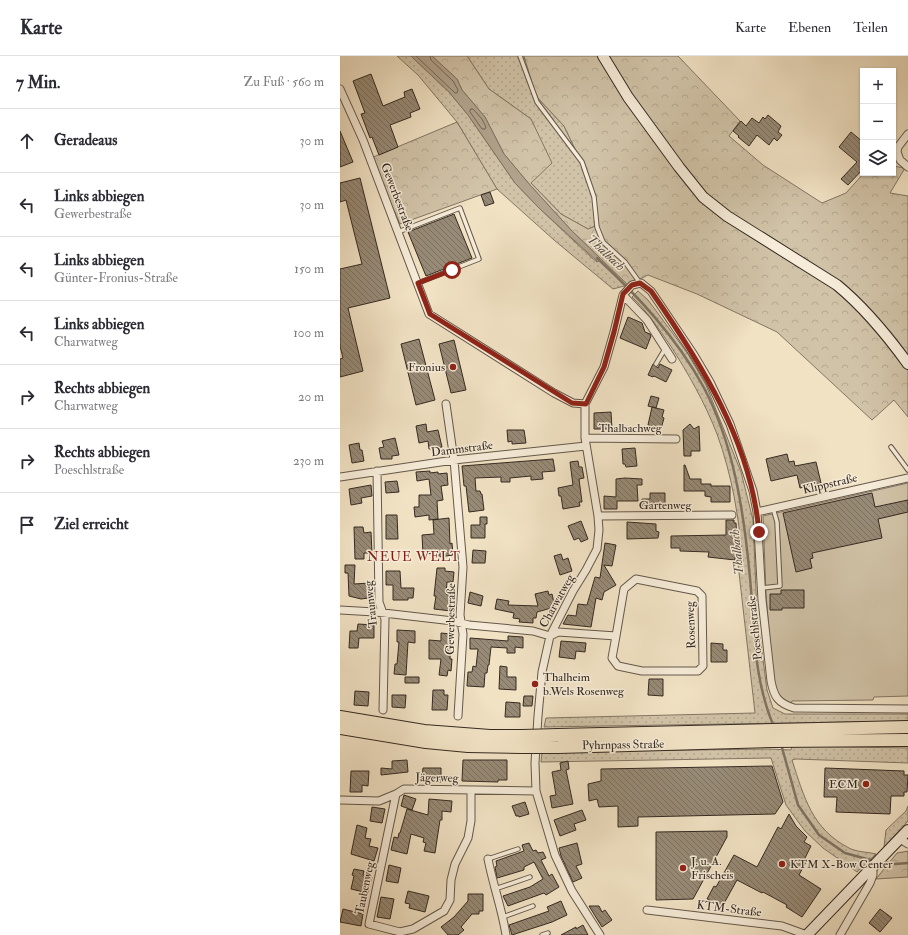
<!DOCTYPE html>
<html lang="de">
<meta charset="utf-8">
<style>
body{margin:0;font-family:"IM FELL Double Pica",serif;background:#f2f2f3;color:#2b2b33}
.controls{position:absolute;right:12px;top:12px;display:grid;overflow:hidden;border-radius:0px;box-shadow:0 1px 3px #0004}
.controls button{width:36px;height:36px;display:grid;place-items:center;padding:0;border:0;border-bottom:1px solid #e1e1e2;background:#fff;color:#2b2b33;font:20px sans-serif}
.stop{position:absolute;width:12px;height:12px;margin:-9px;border:3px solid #8f2418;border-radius:50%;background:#fff}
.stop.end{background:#8f2418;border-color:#fff;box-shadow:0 1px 4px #0008}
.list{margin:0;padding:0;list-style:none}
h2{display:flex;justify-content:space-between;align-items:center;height:52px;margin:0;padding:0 16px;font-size:17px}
h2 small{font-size:13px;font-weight:400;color:#7c7c81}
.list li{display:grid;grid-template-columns:26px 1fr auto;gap:12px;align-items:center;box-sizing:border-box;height:64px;padding:0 16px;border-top:1px solid #e1e1e2}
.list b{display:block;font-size:15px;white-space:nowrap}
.list p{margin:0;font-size:13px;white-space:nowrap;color:#7c7c81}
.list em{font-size:13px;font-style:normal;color:#7c7c81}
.icon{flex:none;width:22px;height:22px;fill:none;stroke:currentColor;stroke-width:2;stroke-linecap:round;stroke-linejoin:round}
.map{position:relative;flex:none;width:568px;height:879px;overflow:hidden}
header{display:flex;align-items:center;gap:24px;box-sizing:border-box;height:56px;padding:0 20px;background:#fff;border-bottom:1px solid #e1e1e2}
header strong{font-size:19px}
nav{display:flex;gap:22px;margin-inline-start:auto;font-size:14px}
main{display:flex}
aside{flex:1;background:#fff}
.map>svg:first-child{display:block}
</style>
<header>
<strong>Karte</strong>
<nav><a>Karte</a><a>Ebenen</a><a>Teilen</a></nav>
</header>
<main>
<aside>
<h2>7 Min.<small>Zu Fuß · 560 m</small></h2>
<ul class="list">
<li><svg class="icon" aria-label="ahead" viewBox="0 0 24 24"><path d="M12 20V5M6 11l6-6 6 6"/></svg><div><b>Geradeaus</b></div><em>30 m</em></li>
<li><svg class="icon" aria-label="left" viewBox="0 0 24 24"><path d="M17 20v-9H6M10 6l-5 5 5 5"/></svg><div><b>Links abbiegen</b><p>Gewerbestraße</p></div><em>30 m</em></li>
<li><svg class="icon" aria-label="left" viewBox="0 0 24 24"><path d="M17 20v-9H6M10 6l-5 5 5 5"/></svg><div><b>Links abbiegen</b><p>Günter-Fronius-Straße</p></div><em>150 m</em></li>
<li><svg class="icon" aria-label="left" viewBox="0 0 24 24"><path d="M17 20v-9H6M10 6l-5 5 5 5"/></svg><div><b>Links abbiegen</b><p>Charwatweg</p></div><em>100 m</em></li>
<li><svg class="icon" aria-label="right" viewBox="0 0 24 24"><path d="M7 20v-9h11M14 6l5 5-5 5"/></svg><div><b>Rechts abbiegen</b><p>Charwatweg</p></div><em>20 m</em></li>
<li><svg class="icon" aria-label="right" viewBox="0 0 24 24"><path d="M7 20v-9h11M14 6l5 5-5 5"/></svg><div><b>Rechts abbiegen</b><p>Poeschlstraße</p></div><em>230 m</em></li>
<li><svg class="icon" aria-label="arrive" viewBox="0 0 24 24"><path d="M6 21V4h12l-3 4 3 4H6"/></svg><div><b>Ziel erreicht</b></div></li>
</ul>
</aside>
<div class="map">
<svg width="568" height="879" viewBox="0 0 568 879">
<defs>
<pattern id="grass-dots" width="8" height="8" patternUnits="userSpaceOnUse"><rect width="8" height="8" fill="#d1c3a8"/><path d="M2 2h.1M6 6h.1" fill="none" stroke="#b4a890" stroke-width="1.8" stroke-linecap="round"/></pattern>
<pattern id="forest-crowns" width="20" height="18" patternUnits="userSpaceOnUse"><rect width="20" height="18" fill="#d1c3a8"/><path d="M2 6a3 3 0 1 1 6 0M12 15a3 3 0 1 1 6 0" fill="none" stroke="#b4a890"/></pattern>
<pattern id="building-back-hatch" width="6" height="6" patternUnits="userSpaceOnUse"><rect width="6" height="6" fill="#978a76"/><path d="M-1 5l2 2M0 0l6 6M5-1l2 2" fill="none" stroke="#7c7160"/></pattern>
</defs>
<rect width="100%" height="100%" fill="#f1e2c4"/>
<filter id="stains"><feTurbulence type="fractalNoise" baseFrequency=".005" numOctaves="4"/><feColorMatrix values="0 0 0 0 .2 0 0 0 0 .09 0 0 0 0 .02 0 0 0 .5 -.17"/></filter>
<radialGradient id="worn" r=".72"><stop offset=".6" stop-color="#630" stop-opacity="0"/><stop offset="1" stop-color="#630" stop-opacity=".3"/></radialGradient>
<path fill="url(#grass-dots)" stroke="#837664" d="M57 0H71L109 36 128 59 175 127 199 152 252 202 257 206 260 202 288 229 273 233 214 184 157 133 117 66 78 19Z
M127 0H184L196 40 224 70 250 124 258 169 248 173 221 158 191 127V63L149 33Z
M298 235 308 244 348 298 366 329 401 416 413 464 417 558 427 634 433 652 445 658H568V665L204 671 206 662 415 657 398 508 403 506C399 462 392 419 377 378 365 347 348 317 330 289 318 272 307 255 292 241Z
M452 690 568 692V707L456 703 452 704C464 741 472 773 509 792 516 796 528 796 536 798L517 816 483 792 465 775 446 749 431 702 201 706 202 696 428 693 451 694Z
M568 750V765L544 791 546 774 566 755Z"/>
<path fill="url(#forest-crowns)" stroke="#837664" d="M92 0H127L149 33 191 63 212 107 191 127 221 158 248 173 258 169 250 124 224 70 196 40 184 0H338L400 65 389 80 423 109 482 147 506 137 524 117H553V110L565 112 550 137 568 140V361L554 344 532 364 437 276 357 238 308 219 288 229 232 175 190 129 164 98 145 61 122 34 117 23Z
M117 66 157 133 60 168 31 102Z
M568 795V821L536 823 557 797Z"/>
<path fill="#d1c3a8" stroke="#837664" d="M568 427V640L534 641 533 644 452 645 451 647C439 642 436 638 433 625L426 537 423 460Z"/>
<path fill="#b1a38d" stroke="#7f7362" d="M71 0H92L117 23 122 34 145 61 164 98 190 129 232 175 260 202 258 206 199 152 175 127 128 59 109 36Z"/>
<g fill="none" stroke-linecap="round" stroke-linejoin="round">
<path stroke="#736657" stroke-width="1" d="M76 0 115 37H117L118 34 113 25 91 4 90 0
M131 53H133L142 63 146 71 145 73H142L130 56Z"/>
<path stroke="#7f7362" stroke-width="2.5" d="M257 202C298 240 336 281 363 330 394 388 404 457 410 522 415 574 413 622 434 671
M441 688 458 749 479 779 505 797 534 805
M541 806 555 808 568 807"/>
</g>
<path fill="url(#building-back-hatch)" stroke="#352a21" d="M31 18 43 50 65 41 64 36 72 33 80 53 70 57 71 61 50 69 58 91 39 99 32 81 30 82 21 58 25 57 13 25Z
M428 59 441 70 438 76 442 79 437 85 434 82 429 89 417 79 409 90 398 81 399 80 393 75 401 65 406 70 412 62 419 67 423 61 425 63Z
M0 75 13 106 0 111Z
M511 76 523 86V113L508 129 501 123 517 106 499 91Z
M20 122 50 242 8 252 23 315 0 321V303L3 302 0 290V213L22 208 6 144 0 146V127Z
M150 136 154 147 145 150 141 139Z
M114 158 132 202 86 220 68 176Z
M288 261 302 267 305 276 310 278 311 280 306 293 280 282Z
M79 283 95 344 76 349 61 288Z
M114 284 126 334 111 337 99 288Z
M313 308 318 312 320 308 332 314 326 326 314 320 313 321 308 319Z
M311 340 319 342 316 352 308 350Z
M312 351 324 354 322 361 324 362 321 373 308 369Z
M271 356 272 373H254V357Z
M86 368 87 376 98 374 102 391 89 393 88 385 79 387 76 370Z
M350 368 354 373 359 370 360 395H351V400H344L343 374Z
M167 374H184L186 387 172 388V385L168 386Z
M55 382 59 399 52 400V403H41L39 392 44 391 42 385Z
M19 387 20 394H22L24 405 12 407 9 389Z
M295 392 297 410 286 411 285 408H283L282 393Z
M447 398 449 406 454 405 455 410 476 406 481 427 460 432 457 419 431 425 426 403Z
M213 403 215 415 202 416 203 423 191 424V420L170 422V426H161V421L135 422 136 435H140L141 438H142L144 454 129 456 126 430H124L122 410Z
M238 405 239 411H242L244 422 239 423 242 446H239L240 450 223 453 221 440H219L218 432 233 429 230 406Z
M344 409H345L350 423H361V428H371V430H390V446H371V441L365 440V435H344Z
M90 415V417L98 416V418L107 417 108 429 101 430 103 444 97 445 98 463 89 464V459L75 461 74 451H79V439H91L89 423 77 425 76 416Z
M285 422 302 423V429H297L298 445H277V453H264V440L276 441V423Z
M57 425 59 436 46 437 45 426Z
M31 429 32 440 21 442 22 447 11 449 9 433Z
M310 437H325V450H310V452H302V443H310Z
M532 437 535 451 568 444V456L538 463 542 482 472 497 473 502 470 503 472 512 456 516 443 457Z
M46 459H57L58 483H46Z
M140 461H147V468H145V482H131V469H140Z
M109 462 110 488 112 487 113 499 99 501V497L83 498 82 479 94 478 93 464Z
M386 464H394V467H396L397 484 395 504 368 501 369 496 340 495V492H331V480L386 479Z
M241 465 248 483 241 486 239 482 234 484 228 470Z
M287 466 316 468V475L319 476 318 482 287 483Z
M14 471H23L24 477 31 476 32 497H24V503H15Z
M265 487 276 489 272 510 264 509 276 529 264 536 262 544 256 542 251 571 223 568 228 559 236 560 238 548 247 549 255 521 260 522Z
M133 494 146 495 145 507H132Z
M221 498 223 504 228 502 232 515 220 519 214 500Z
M5 509H15L14 528 30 527V539H28V542L21 543 9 540 8 517H5Z
M97 512H105V515L114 516 113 526H107L106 538 112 539 111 555 94 553 96 540H94Z
M46 515H60L61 532H74L73 542H68V544H53V529H46Z
M441 534H464V552H442V554H430V538H441Z
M208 535 209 539 212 538 215 551 197 556 196 562H193V567L179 566 180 563 173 562 174 557 155 553 157 543 169 545 168 549 198 550 195 538Z
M130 536 143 540 141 550 128 547Z
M18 568 34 569V582H19L18 592H9L10 575H17Z
M57 574 75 575V587L68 586 66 619 54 618 55 608H57L59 586H57Z
M101 577 111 578 110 603H112L111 615 108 614 107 620 99 619 101 603H89V584L101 585Z
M168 580 183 581V592L175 591V597H167V592L151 591 149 609H148L147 617H145L144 631 127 630 128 616H132L133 610 136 611 138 593H130V582L168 585Z
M221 585 246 587 245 596 236 595 235 603 219 601Z
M371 587 383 588V594H387V606H371Z
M160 610 167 611V621H176V634L159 633Z
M65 621H79V627H65Z
M309 623H323V640L308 639Z
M93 634H104V639H108L107 654H92Z
M15 635 29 636 28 650 14 649Z
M52 639H66L65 652 52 651Z
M184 640H193L192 650H183Z
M166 646 180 647V661H165Z
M67 704 68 716 41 719V712L52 713V705Z
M123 704H167V724H158V726L122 725Z
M228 705 229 713 226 714 233 748 212 752 210 740 216 739 212 716 221 714 220 707Z
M432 710 443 746 435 758 298 761V770L278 771V750L259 751 257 743 249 745 248 728 261 725V713Z
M83 712H101V726H86V721H82Z
M485 712 564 715V719H568L567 736H564V740H551L550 758 496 756 497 741H484Z
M11 715H29L28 730 22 729V736H10Z
M64 739 76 743 72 754 61 750Z
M89 743 112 745 111 756 102 755V764H100L95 797 84 795 86 787 83 786 84 782 71 778 67 798 51 794 54 781 58 782 59 777H60L67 753 88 759Z
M185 746 189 758 179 761V760H176L172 750Z
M32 751 45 753 42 767 30 765Z
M242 754 246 764 234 768 236 774 220 780 214 764Z
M449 758 456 770 467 781 464 786 471 790 465 802 467 804 459 819 481 833 462 861 446 851 447 849 423 836 422 837 397 824 382 851 367 843 374 830 376 831 394 799 417 811 438 771 441 773Z
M17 769 27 772 25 782 31 783 29 790 38 792 34 805 11 798Z
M387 775V781L353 843 316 844V776Z
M189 787 193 795 196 794 198 797 203 796 206 802 201 804 209 820 212 818 219 831 206 839 204 837 168 850 163 840 190 831 203 823 194 806 184 811V814L157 822 155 811 157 810 156 805 184 795 182 789Z
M237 787 242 808 236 810 242 822 233 826 221 800 219 792Z
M49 809 61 812 58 827 46 825Z
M14 813 24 815 23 819 32 821 28 837 11 833 14 820 12 819Z
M68 835 89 840 85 856 69 852 70 848 65 847Z
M128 838H143V855H139V858H132L121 871 124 874 118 879H108L101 871 114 861 128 845Z
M41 841 54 843 50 863 37 861Z
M221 845 227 859 212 866 172 879 169 869 209 855 207 851Z
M249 850H259L262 856 265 854 272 864 262 871Z
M3 853 23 858 21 870 0 866Z
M540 853 552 862 540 876 529 867Z
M243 869 248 879H221L236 871V873Z"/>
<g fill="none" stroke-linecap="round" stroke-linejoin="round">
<defs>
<path id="lane" d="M180 0 197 46 242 106 254 141 257 171 263 186 285 206 300 227
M58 176 120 152 139 203 78 227
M316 308 325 293
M551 391 568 414
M422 532 440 530 437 466 433 452
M148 803 178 793
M155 833 190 821
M163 861 193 850
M202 879 208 877"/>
<path id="street" d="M0 33 23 84 89 258 214 337 233 347 245 348
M568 78 558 91 557 96 560 104 568 111
M283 239 307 264 332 303
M106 348 114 404 123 511 120 559 123 578 118 660
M245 382 336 383
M37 415 39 546 45 563 43 654
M0 421 114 404 246 390
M417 456 568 422
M258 460 392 459
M0 554 35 556 113 565 129 569 193 575 210 580 218 576 276 580 272 602 278 610 302 615H358L363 610 362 540 357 535 296 523 284 533 276 580
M56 738 29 868 60 876 73 873 104 855 110 844 111 824 115 808 128 782 131 765V734
M0 744 39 745 56 738 64 733 196 735
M560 783 568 788
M148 803C153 829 162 853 166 879
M307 854 442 870 467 879
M260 879 232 835 215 799 196 735 195 707 198 660 202 616 210 580 233 535 246 514 257 493 259 474 258 460 245 382V348L264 311 274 276 283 239 292 229 301 227 311 235 354 299 370 326 390 368 413 435 417 456 422 544 431 625C434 641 438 647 454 652L568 653
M500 879 530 827 533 819V811"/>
<path id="secondary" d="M263 0 288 41 339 111 363 141 387 160 497 229C525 252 547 279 568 308
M467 879 568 774"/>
<path id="primary" d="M0 661 84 675 150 680H182
M0 672 86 686 128 690 181 691
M218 679 568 671
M218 691 433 685 568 684"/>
</defs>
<use href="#lane" stroke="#64584a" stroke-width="5.5"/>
<use href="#street" stroke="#64584a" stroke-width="9"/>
<use href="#secondary" stroke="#352a21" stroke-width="12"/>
<use href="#primary" stroke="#352a21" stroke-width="14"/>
<use href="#lane" stroke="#f6ecd9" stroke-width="3.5"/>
<use href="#street" stroke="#f6ecd9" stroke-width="7"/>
<use href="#secondary" stroke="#f6ecd9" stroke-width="10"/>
<use href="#primary" stroke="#f1e2c4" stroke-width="12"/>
<defs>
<path id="primary-bridge" d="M182 680 218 679
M181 691H218"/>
</defs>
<use href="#primary-bridge" stroke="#352a21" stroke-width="14" stroke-linecap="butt"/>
<use href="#primary-bridge" stroke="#f1e2c4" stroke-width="12"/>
</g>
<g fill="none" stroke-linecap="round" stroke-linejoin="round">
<path stroke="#8f2418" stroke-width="5" d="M112 214 78 227 90 258 232 347 246 348 264 311 274 276 283 238 292 229 300 227 311 235C361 307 411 386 419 476"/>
</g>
<g fill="#8f2418" stroke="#f6ecd9" stroke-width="1.5">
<circle cx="113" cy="311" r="4"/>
<circle cx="195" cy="628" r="4"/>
<circle cx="526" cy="728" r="4"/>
<circle cx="442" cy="808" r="4"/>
<circle cx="343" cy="812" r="4"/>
</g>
<g text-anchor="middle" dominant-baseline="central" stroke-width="3" stroke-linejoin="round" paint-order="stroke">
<g font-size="12" fill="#352a21" stroke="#f6ecd9">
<text transform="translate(57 141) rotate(69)">Gewerbestraße</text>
<text x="290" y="372">Thalbachweg</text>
<text transform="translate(122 393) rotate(-7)">Dammstraße</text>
<text transform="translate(490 428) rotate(-13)">Klippstraße</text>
<text x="325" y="449">Gartenweg</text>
<text transform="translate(217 545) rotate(-61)">Charwatweg</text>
<text transform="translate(31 548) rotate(-96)">Traunweg</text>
<text transform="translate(111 563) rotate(-89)">Gewerbestraße</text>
<text transform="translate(351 569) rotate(-92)">Rosenweg</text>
<text transform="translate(415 572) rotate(-96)">Poeschlstraße</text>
<text transform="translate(283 689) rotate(-1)">Pyhrnpass Straße</text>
<text transform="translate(97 722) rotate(1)">Jägerweg</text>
<text transform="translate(25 832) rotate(-78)">Taubenweg</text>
<text transform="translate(389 853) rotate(7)">KTM-Straße</text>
</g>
<g font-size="12" fill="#352a21" stroke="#f6ecd9" text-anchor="start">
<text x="105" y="311" text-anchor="end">Fronius</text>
<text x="203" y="621">Thalheim<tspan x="203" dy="14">b.Wels Rosenweg</tspan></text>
<text x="518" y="728" text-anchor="end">ECM</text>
<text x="351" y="805">J. u. A.<tspan x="351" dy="14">Frischeis</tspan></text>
<text x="450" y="808">KTM X-Bow Center</text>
</g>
<g font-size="13" font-style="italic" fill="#5a4e41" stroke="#f6ecd9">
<text transform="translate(266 197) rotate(43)">Thalbach</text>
<text transform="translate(397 496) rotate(-96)">Thalbach</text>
</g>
<g font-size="13" letter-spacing="1" fill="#7a1f14" stroke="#f6ecd9">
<text x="74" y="501">NEUE WELT</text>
</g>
</g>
<rect width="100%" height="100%" filter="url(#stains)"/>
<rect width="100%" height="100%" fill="url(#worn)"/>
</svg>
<div class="controls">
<button>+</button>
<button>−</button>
<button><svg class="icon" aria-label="layers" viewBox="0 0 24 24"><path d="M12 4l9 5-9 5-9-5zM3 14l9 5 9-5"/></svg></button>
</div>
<div class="stop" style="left:112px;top:214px"></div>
<div class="stop end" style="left:419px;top:476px"></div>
</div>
</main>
